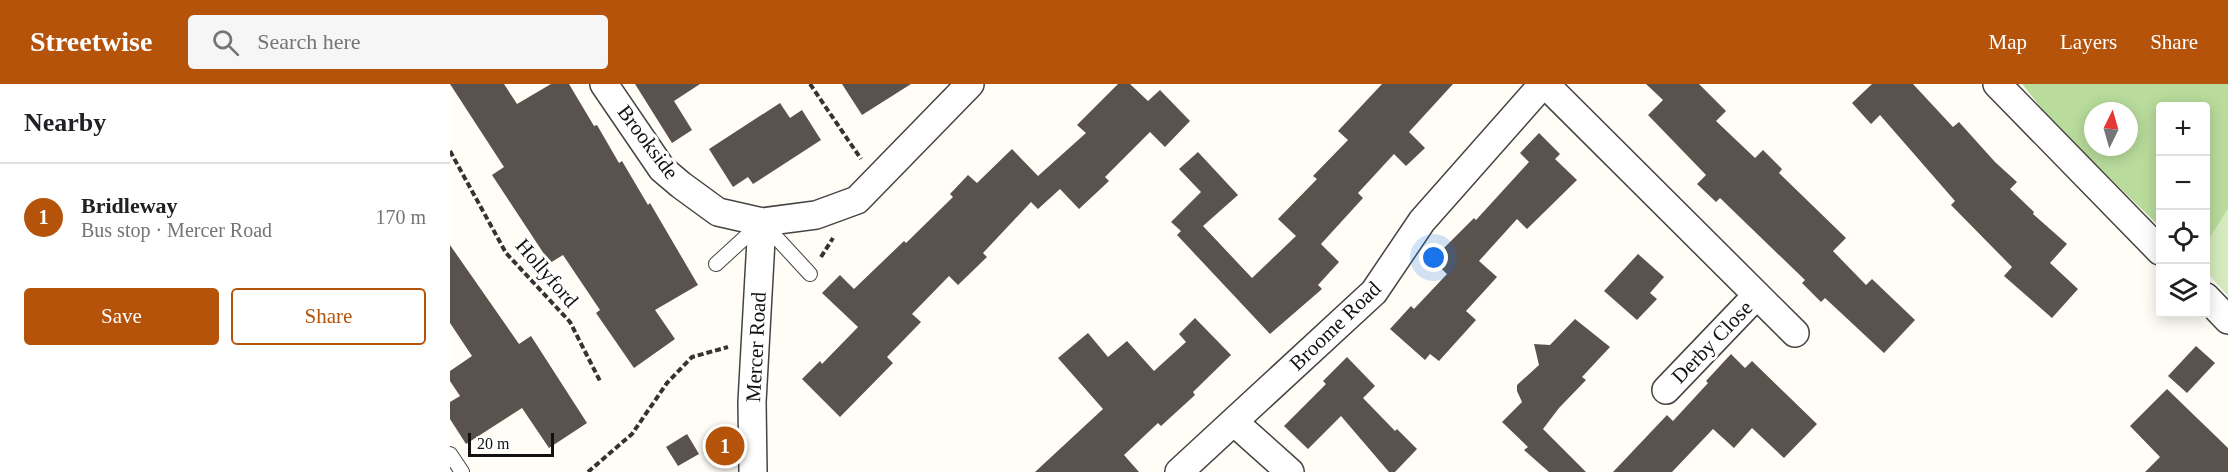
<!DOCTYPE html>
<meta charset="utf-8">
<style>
body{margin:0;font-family:"Times New Roman",serif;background:#f6f6f6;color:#202124}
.controls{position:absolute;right:18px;top:18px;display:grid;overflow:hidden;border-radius:6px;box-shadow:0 3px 15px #0003}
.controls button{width:54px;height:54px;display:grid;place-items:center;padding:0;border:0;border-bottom:2px solid #e0e0e0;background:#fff;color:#202124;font:30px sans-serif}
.compass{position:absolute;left:1634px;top:18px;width:54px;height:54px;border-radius:50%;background:#fff;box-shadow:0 3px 15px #0003;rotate:5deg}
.scale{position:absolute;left:18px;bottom:15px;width:86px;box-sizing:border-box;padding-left:6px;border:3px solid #111;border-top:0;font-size:16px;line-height:21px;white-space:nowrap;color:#111;-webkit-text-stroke:4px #fff;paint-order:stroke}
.you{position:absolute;left:984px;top:174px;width:21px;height:21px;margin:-15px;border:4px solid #fff;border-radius:50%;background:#1a73e8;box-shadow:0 0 0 9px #1a73e833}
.badge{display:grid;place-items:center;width:39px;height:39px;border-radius:50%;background:#b45309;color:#fff;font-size:20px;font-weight:700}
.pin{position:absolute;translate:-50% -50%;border:3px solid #fff;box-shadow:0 2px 6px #0006}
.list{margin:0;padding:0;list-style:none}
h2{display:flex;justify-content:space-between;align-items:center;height:78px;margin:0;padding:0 24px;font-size:26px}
h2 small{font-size:20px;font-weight:400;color:#757577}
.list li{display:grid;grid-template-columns:39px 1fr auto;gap:18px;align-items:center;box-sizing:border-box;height:108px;padding:0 24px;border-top:2px solid #e0e0e0}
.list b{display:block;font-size:22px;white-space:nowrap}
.list p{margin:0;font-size:20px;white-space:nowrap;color:#757577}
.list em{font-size:20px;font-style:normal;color:#757577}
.actions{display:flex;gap:12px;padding:18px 24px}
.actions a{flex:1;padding:14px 0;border:2px solid #b45309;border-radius:6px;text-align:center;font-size:21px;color:#b45309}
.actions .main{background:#b45309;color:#fff}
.icon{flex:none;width:33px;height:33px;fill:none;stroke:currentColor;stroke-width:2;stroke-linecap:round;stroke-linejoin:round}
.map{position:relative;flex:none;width:1778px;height:388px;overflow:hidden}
header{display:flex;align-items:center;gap:36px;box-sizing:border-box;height:84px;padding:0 30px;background:#b45309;color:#fff}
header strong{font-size:28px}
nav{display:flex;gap:33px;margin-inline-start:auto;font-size:21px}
.search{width:420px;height:54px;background:#f6f6f6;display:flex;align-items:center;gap:15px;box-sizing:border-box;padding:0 21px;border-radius:6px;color:#757577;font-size:22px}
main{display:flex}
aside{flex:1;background:#fff}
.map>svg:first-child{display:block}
</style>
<header>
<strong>Streetwise</strong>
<div class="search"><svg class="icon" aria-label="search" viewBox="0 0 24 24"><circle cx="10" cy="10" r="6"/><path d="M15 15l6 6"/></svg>Search here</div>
<nav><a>Map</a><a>Layers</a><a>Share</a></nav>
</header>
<main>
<aside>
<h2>Nearby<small></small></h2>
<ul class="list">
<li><span class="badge">1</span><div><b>Bridleway</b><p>Bus stop · Mercer Road</p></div><em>170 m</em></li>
</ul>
<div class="actions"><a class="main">Save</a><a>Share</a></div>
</aside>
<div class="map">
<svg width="1778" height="388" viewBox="0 0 1778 388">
<rect width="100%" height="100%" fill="#fffdf5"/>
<path fill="#d5ebbd" d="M1778 125V212L1756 188V160Z"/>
<path fill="#b9dc9c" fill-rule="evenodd" d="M1572 0H1778V125L1756 160V22H1710V143L1603 39ZM1643 27H1679V63H1643Z"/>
<path fill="#5a524d" d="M0 0H54L67 20 101 0H119L144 42 147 41 169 79 172 77 198 121 200 119 248 201 205 226 225 255 184 284 146 229 150 226 113 171 100 179 42 91 54 83Z
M185 0H250L224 17 242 46 222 59Z
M392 0H461L412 31Z
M668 0H680L698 17 710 6 740 37 715 63 700 48 655 93 659 97 629 125 610 105 588 125 581 118 533 169 537 173 508 201 499 192 462 230 471 238 437 273 443 279 390 333 352 295 370 277 372 280 408 243 372 209 390 191 404 205 454 157 456 159 503 113 500 110 518 91 527 99 562 65 588 92 636 49 627 41Z
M932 0H1003L959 48 975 64 956 82 944 70 908 109 913 114 871 160 889 178 868 201 872 205 820 250 727 151 731 147 721 138 751 108 729 85 748 68 788 111 753 142 802 194 846 152 828 135 867 95 863 92 898 56 888 47Z
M1196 0H1249L1276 27 1266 37 1305 74 1313 66 1332 85 1329 89 1396 154 1383 167 1416 201 1422 195 1465 236 1434 269 1375 214 1371 218 1352 199 1355 196 1270 114 1266 118 1247 100 1256 91 1198 31 1213 16Z
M1422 0H1463L1503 43 1509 38 1545 78 1567 98 1560 105 1584 128 1583 130 1617 160 1600 179 1628 205 1602 234 1554 192 1562 183 1501 121 1505 117 1430 31 1421 40 1402 19Z
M330 19 340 34 352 26 371 56 303 100 298 93 283 103 259 65Z
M1089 49 1110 70 1105 75 1127 96 1077 145 1067 135 1029 177 1047 193 1016 227 1026 236 989 277 980 270 975 276 940 245 961 222 964 225 997 190 982 176 1024 134 1026 136 1079 78 1070 69Z
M0 161 69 260 81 252 137 339 99 364 72 324 16 360 0 335V318L10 312 0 297V287L22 272 0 239Z
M1188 170 1214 193 1200 209 1207 215 1187 236 1154 207Z
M745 234 781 271 743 308 745 311 711 342 708 339 674 371 689 388H585L653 325 608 274 638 249 658 273 677 257 704 287 736 258 729 250Z
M1125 235 1160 263 1132 293 1136 296 1109 324 1093 345 1136 388H1099L1074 366 1078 363 1052 338 1072 318 1067 307V301L1089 281 1084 260 1100 261Z
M1746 262 1765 279 1737 309 1718 292Z
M1281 270 1295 284 1302 277 1367 340 1334 374 1302 344 1284 364 1263 345 1222 388H1163L1217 331 1223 337 1258 299 1256 297Z
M897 273 925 302 913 314 945 347 947 345 967 365 945 388H939L891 332 858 365 834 342 876 300 873 297Z
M1717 305 1778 364V388H1695L1710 373 1680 342Z
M237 350 249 370 228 382 216 363Z"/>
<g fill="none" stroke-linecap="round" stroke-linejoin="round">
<defs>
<path id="lane" d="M266 180 312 138 360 190
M0 370 12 388"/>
<path id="street" d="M154 0 212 85 231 101 268 128 312 138 366 131 407 116 520 0
M1095 0 1345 249
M1547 0 1710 167
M1756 213 1778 236
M1216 306 1307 211
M784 338 840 388
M303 388 302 318 312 138
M729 388 924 208 972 137 1093 0"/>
</defs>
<use href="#lane" stroke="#444" stroke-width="16"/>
<use href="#street" stroke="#444" stroke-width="30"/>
<path stroke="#333" stroke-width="4" stroke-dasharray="6 3" stroke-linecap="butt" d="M360 0 411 75
M0 67 56 169 120 238 151 299
M371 173 383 154
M138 388 182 350 217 299 242 273 278 263"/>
<use href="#lane" stroke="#fff" stroke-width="14"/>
<use href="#street" stroke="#fff" stroke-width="27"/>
</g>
<g text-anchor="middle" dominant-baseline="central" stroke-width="6" stroke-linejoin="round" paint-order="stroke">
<g font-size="21" fill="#111" stroke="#fff">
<text transform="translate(198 58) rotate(53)">Brookside</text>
<text transform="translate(97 189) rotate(49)">Hollyford</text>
<text transform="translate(885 242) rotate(-44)">Broome Road</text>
<text transform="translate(1262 258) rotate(-46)">Derby Close</text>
<text transform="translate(306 263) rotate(-87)">Mercer Road</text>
</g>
</g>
</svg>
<div class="controls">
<button>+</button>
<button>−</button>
<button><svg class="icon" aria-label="locate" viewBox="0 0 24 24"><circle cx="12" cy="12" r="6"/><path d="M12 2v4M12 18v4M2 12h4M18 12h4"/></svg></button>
<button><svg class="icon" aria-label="layers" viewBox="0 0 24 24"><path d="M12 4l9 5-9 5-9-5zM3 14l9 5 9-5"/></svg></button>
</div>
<svg class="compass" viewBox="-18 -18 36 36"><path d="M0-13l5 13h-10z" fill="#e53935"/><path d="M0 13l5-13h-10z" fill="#757577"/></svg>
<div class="scale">20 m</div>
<div class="you"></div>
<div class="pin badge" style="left:275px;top:362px">1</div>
</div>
</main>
